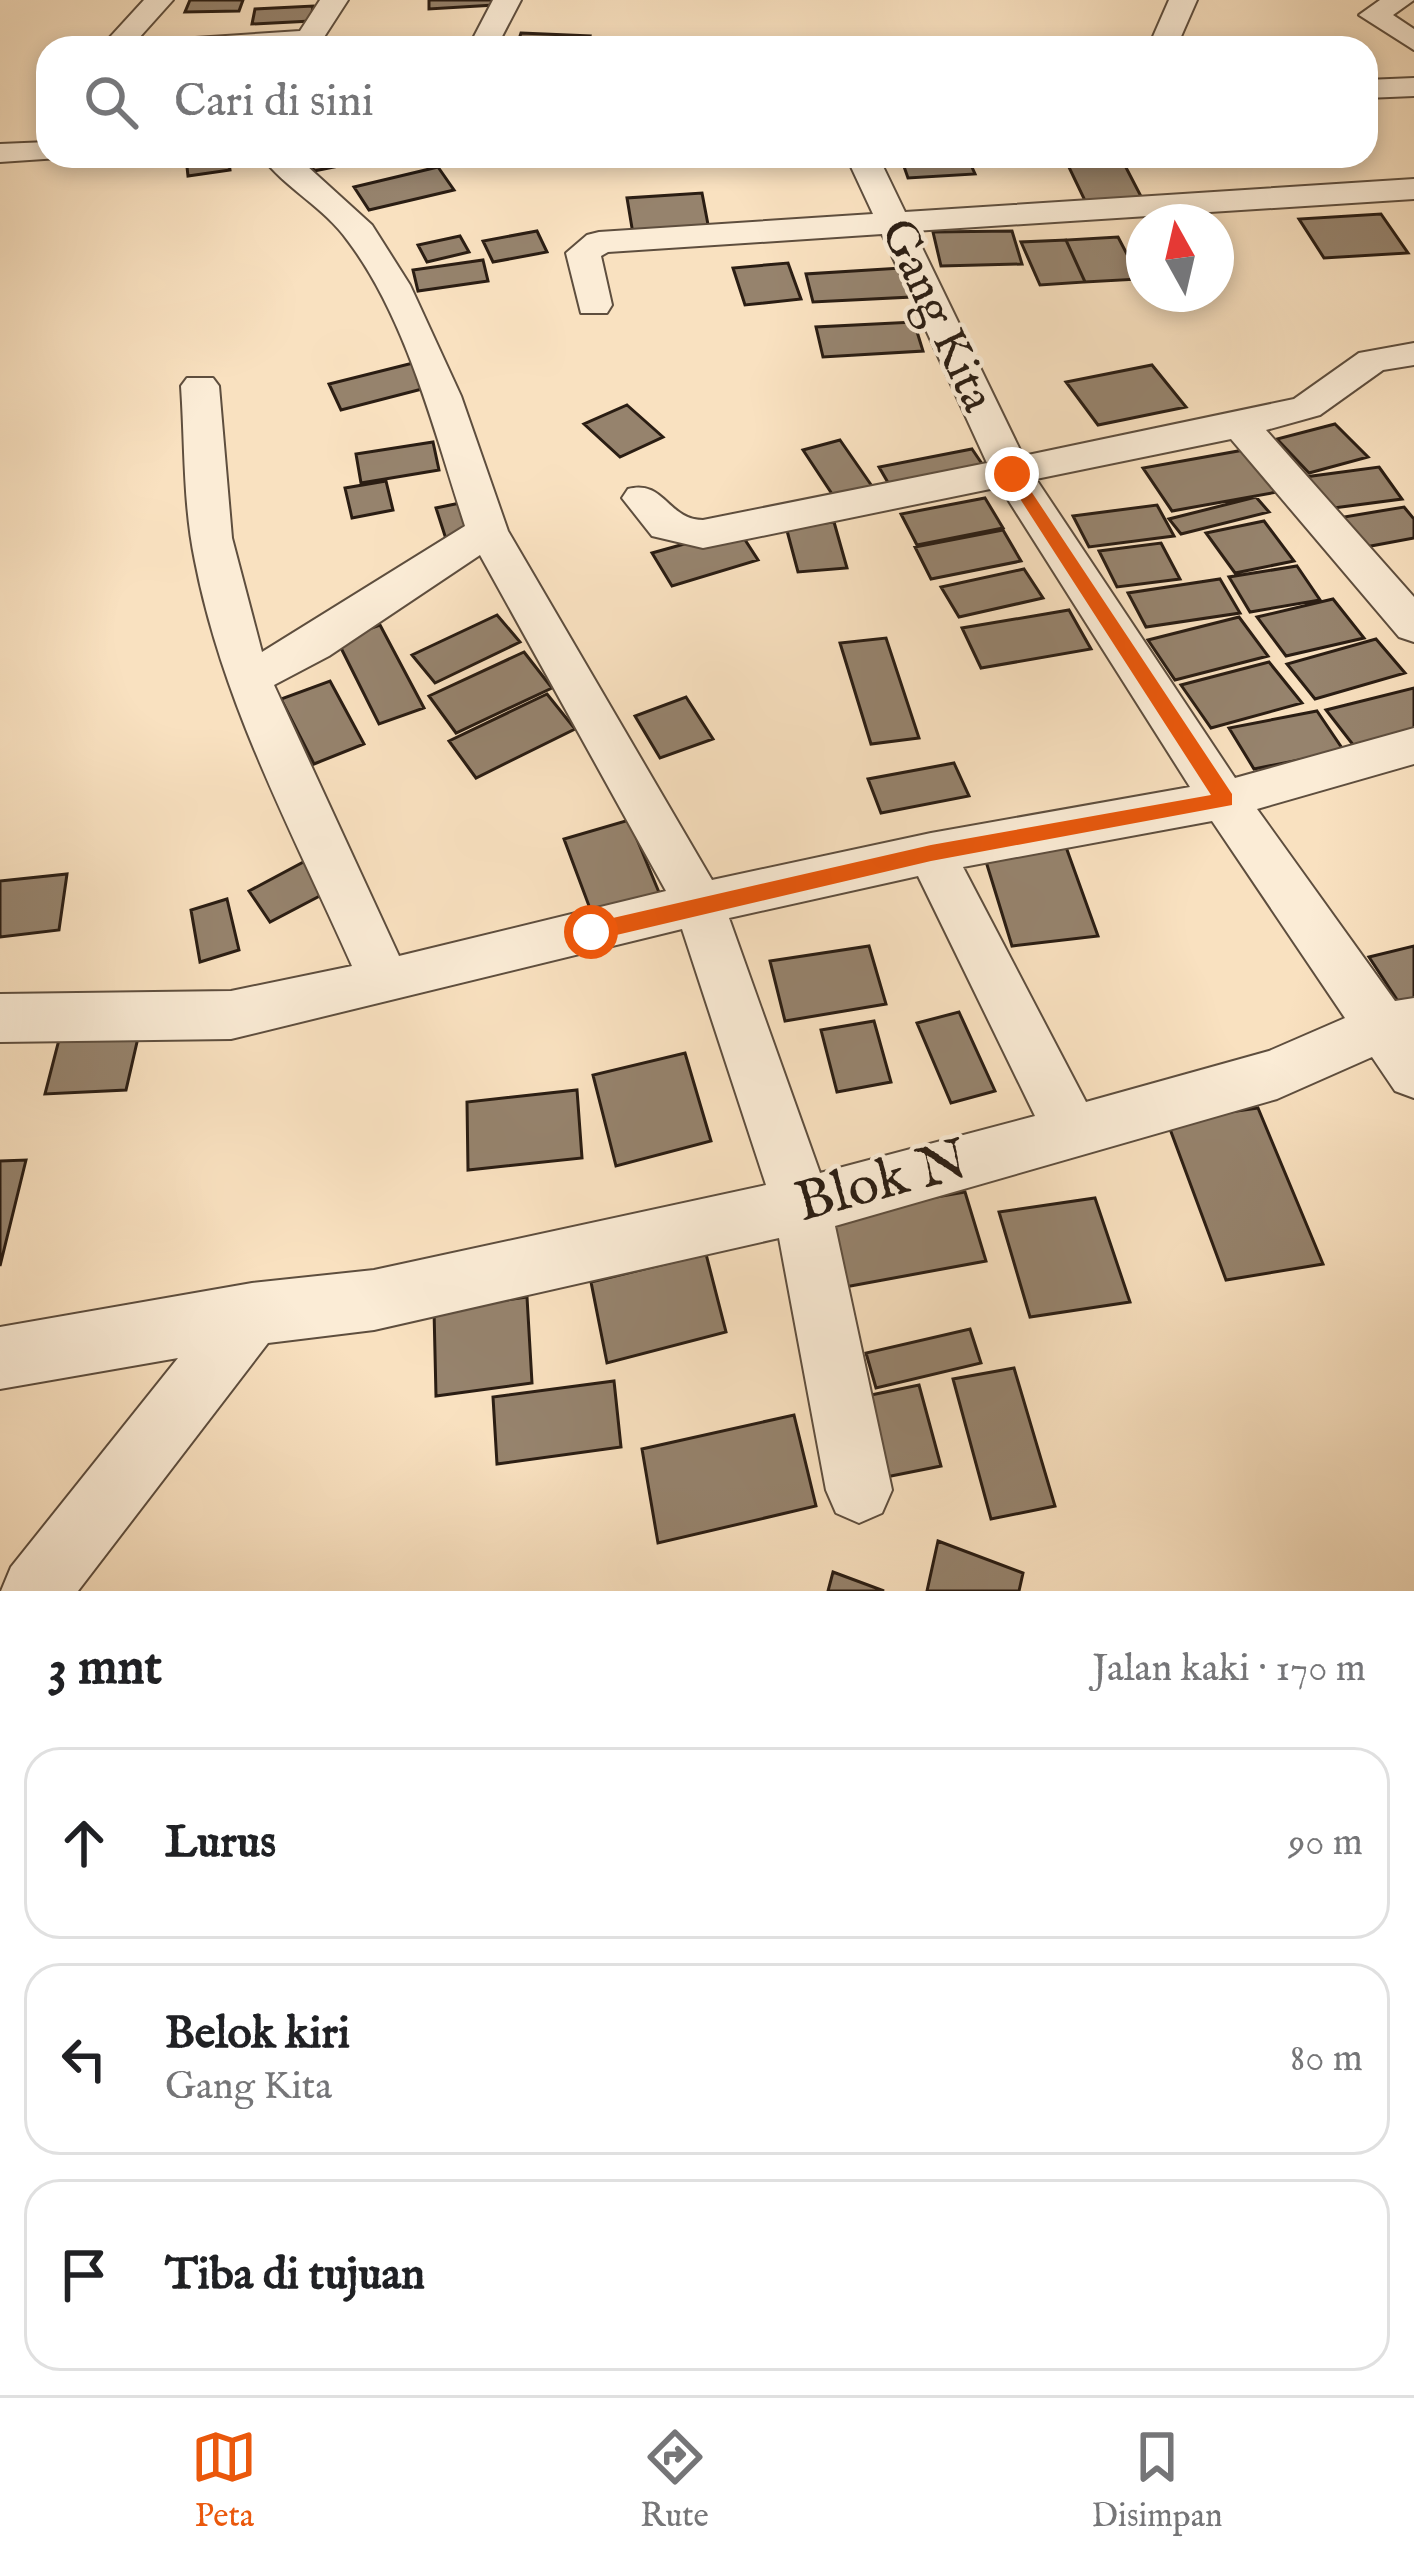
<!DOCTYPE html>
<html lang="id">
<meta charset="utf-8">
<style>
body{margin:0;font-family:"IM FELL English",serif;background:#f6f6f6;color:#202124}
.compass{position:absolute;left:1126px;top:204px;width:108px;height:108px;border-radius:50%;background:#fff;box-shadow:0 6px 18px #0003;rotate:352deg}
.stop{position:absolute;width:36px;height:36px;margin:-27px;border:9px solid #ea580c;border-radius:50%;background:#fff}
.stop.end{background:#ea580c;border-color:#fff;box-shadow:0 3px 12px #0008}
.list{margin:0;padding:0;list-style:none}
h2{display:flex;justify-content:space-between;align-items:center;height:156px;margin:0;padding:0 48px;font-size:51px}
h2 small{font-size:39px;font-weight:400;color:#757577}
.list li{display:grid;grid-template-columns:78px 1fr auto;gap:36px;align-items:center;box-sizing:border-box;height:192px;margin:0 24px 24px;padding:0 24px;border:3px solid #e0e0e0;border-radius:36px}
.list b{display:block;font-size:45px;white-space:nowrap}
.list p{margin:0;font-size:39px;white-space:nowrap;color:#757577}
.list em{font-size:39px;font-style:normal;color:#757577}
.icon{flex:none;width:66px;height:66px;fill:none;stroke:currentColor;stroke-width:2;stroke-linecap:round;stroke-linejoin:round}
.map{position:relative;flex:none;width:1414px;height:1591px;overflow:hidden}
.search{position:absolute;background:#fff;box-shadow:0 6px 18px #0003;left:36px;right:36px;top:36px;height:132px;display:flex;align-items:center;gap:30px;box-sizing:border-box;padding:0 42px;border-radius:36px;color:#757577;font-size:45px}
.sheet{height:804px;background:#fff}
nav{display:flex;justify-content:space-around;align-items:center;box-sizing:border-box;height:168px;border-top:3px solid #e0e0e0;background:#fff;font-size:33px;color:#757577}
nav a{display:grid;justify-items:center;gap:6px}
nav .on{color:#ea580c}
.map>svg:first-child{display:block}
</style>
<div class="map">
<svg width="1414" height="1591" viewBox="0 0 1414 1591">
<rect width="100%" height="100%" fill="#f9e1c0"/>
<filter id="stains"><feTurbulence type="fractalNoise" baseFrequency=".00167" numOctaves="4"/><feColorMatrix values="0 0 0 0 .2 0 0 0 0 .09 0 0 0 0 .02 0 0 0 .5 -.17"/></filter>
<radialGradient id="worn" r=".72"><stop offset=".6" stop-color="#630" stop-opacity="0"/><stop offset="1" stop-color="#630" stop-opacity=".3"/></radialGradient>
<path fill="#96836d" stroke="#2a1d13" stroke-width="3" d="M190 0H243L239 11 185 12Z
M429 0H493L494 5 429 9Z
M313 6 311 21 252 24 255 9Z
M521 33 590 36 587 48H516Z
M228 156 230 170 188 176 186 158Z
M319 156H388L314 171 308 158Z
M967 156 975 174 908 178 901 158Z
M1120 156 1145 204 1088 207 1065 159Z
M438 167 454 190 369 210 354 187Z
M702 193 710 235 634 240 627 198Z
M1381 214 1408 253 1324 258 1299 219Z
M537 231 547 252 493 262 483 241Z
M1012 231 1022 264 941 266 933 232Z
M460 236 469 252 427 262 418 245Z
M1118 237 1140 279 1085 282 1066 240Z
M1066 240 1085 282 1040 285 1021 242Z
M483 260 488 281 418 291 413 270Z
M788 263 801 299 745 305 733 268Z
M901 268 911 297 813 302 806 274Z
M914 322 923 351 823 357 816 327Z
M413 363 426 388 341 410 329 384Z
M1152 365 1186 407 1098 425 1066 382Z
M627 405 663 437 620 457 584 424Z
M1335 424 1368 457 1309 473 1277 439Z
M840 440 883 502 844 512 803 450Z
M433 442 439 470 361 483 356 454Z
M972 449 997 486 901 505 879 467Z
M1244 450 1277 492 1172 511 1143 468Z
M1379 467 1402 499 1326 509 1305 477Z
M386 481 393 510 352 518 345 488Z
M1256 497 1269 512 1181 534 1169 519Z
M985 498 1003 528 917 545 901 514Z
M460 503 470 534 446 539 436 508Z
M1157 505 1174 536 1089 547 1073 516Z
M1404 507 1414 519V538L1360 548 1338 518Z
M1264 521 1294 561 1235 573 1206 533Z
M834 522 847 568 798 572 786 527Z
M738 529 758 560 672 586 652 553Z
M1003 530 1021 561 931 579 915 547Z
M1161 543 1180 579 1117 587 1099 551Z
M1297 566 1320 600 1250 612 1229 577Z
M1024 569 1043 598 959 617 941 587Z
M1220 579 1240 613 1146 627 1128 593Z
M1333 599 1364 638 1286 656 1257 617Z
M1069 610 1091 649 981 668 962 628Z
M497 615 520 642 435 683 412 655Z
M1239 617 1268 656 1175 680 1148 640Z
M380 625 424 708 379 724 337 640Z
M886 638 919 738 871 744 840 643Z
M1376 639 1405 673 1315 699 1287 664Z
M524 652 552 688 456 733 429 696Z
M1269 662 1302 703 1211 728 1181 685Z
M330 681 364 744 314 764 281 699Z
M1414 688V730L1354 746 1326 710Z
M547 694 575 729 476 778 449 741Z
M686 697 713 739 660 758 635 716Z
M1317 711 1344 751 1254 769 1229 728Z
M954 763 969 796 881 813 868 779Z
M629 820 663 902 595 922 564 839Z
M1066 847 1098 936 1012 946 984 855Z
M311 858 333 889 270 922 249 891Z
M67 874 59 930 0 937V881Z
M227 899 239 950 200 962 191 910Z
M869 946 886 1004 785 1021 770 961Z
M1414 946V1020L1411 1021 1369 957Z
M959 1012 995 1091 951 1103 917 1023Z
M874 1021 891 1082 837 1092 821 1030Z
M140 1029 126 1090 45 1094 61 1032Z
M685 1053 711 1141 616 1166 593 1075Z
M577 1090 582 1158 468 1170 467 1102Z
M1258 1108 1323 1264 1226 1280 1167 1121Z
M26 1160 0 1266V1161Z
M965 1192 986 1261 845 1287 828 1216Z
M1095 1198 1130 1302 1030 1317 999 1212Z
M706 1254 726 1332 607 1363 591 1282Z
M527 1297 532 1383 436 1396 434 1310Z
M970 1329 981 1363 876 1388 866 1353Z
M1014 1368 1055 1506 991 1519 953 1379Z
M614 1381 621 1447 497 1464 493 1397Z
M919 1385 941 1466 871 1480 852 1399Z
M794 1415 816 1506 658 1543 642 1449Z
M938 1541 1023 1573 1019 1591H927Z
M833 1572 884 1591H828Z"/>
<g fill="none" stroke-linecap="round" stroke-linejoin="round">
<defs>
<path id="minor" d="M144 0H173L130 48H100Z
M320 0H348L317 48H166L180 39 300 31Z
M493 0H521L496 48H468Z
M1169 0H1197L1176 48H1148Z
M1380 0H1414L1393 15 1414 29V50L1359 15Z
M1414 78V96L1366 98V80Z
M48 142V156L59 158 0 162V144Z
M261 156H296L372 225 410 285 461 396 508 531 712 880 931 833 1190 787 1000 487 703 548 652 536 622 498 628 489C664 479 668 520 703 520L987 463 882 234 608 252 601 256 612 305 607 313H581L566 253 587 235 599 232 873 214 846 156H878L905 212 1414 179V199L914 231 1023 456 1294 399 1359 353 1414 343V365L1383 370 1320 415 1266 430 1414 597V642L1399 637 1231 439 1036 479 1235 778 1414 728V764L1257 809 1395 1001 1414 998V1098L1395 1091 1372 1057 1277 1099 835 1226 892 1490 882 1513 859 1523 836 1513 826 1490 779 1238 374 1330 268 1343 78 1591H1L11 1567 178 1358 0 1389V1327L252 1283 374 1270 766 1185 682 929 231 1039 0 1042V994L231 991 352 966C293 833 223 705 195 561 183 504 185 444 181 386L187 378H213L219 386 232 538 262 652 465 526C435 434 407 319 348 241 325 208 285 188 261 156ZM480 555 666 891 399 956 274 685 329 656ZM1212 821 1345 1018 1269 1051 1086 1102 963 867ZM918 876 1035 1116 820 1173 729 918Z"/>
</defs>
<use href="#minor" stroke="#5e4e3e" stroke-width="4"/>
<use href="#minor" fill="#fbecd6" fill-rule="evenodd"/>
</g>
<path fill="#ea580c" d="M1006 470H1017L1232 794V805L931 861 591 941 583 938 580 932 591 923 931 845 1211 795 1004 474Z"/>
<g text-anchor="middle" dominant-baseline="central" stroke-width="9" stroke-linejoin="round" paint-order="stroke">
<g font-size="48" fill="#2a1d13" stroke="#fbecd6">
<text transform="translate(936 316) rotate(65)">Gang Kita</text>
</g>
<g font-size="57" fill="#2a1d13" stroke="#fbecd6">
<text transform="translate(882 1183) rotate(-15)">Blok N</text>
</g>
</g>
<rect width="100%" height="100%" filter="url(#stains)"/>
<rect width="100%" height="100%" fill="url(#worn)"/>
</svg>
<svg class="compass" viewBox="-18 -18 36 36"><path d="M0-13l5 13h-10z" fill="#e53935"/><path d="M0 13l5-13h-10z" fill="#757577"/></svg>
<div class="stop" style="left:591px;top:932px"></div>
<div class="stop end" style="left:1012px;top:474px"></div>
<div class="search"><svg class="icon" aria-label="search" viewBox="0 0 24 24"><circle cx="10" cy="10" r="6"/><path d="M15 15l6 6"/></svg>Cari di sini</div>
</div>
<section class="sheet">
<h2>3 mnt<small>Jalan kaki · 170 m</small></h2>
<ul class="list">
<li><svg class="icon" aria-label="ahead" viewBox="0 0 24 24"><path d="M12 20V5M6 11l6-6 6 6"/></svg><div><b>Lurus</b></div><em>90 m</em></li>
<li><svg class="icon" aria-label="left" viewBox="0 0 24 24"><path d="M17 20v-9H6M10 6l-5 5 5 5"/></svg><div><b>Belok kiri</b><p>Gang Kita</p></div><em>80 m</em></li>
<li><svg class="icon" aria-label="arrive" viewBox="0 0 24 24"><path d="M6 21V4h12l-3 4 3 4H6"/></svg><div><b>Tiba di tujuan</b></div></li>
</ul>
</section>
<nav>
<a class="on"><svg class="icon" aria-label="map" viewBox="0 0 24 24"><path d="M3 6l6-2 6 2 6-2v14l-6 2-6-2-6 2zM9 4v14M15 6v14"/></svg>Peta</a>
<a><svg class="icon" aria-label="directions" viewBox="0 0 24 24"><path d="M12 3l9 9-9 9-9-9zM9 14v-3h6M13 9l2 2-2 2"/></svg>Rute</a>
<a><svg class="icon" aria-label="saved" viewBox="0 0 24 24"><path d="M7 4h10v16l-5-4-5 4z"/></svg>Disimpan</a>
</nav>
